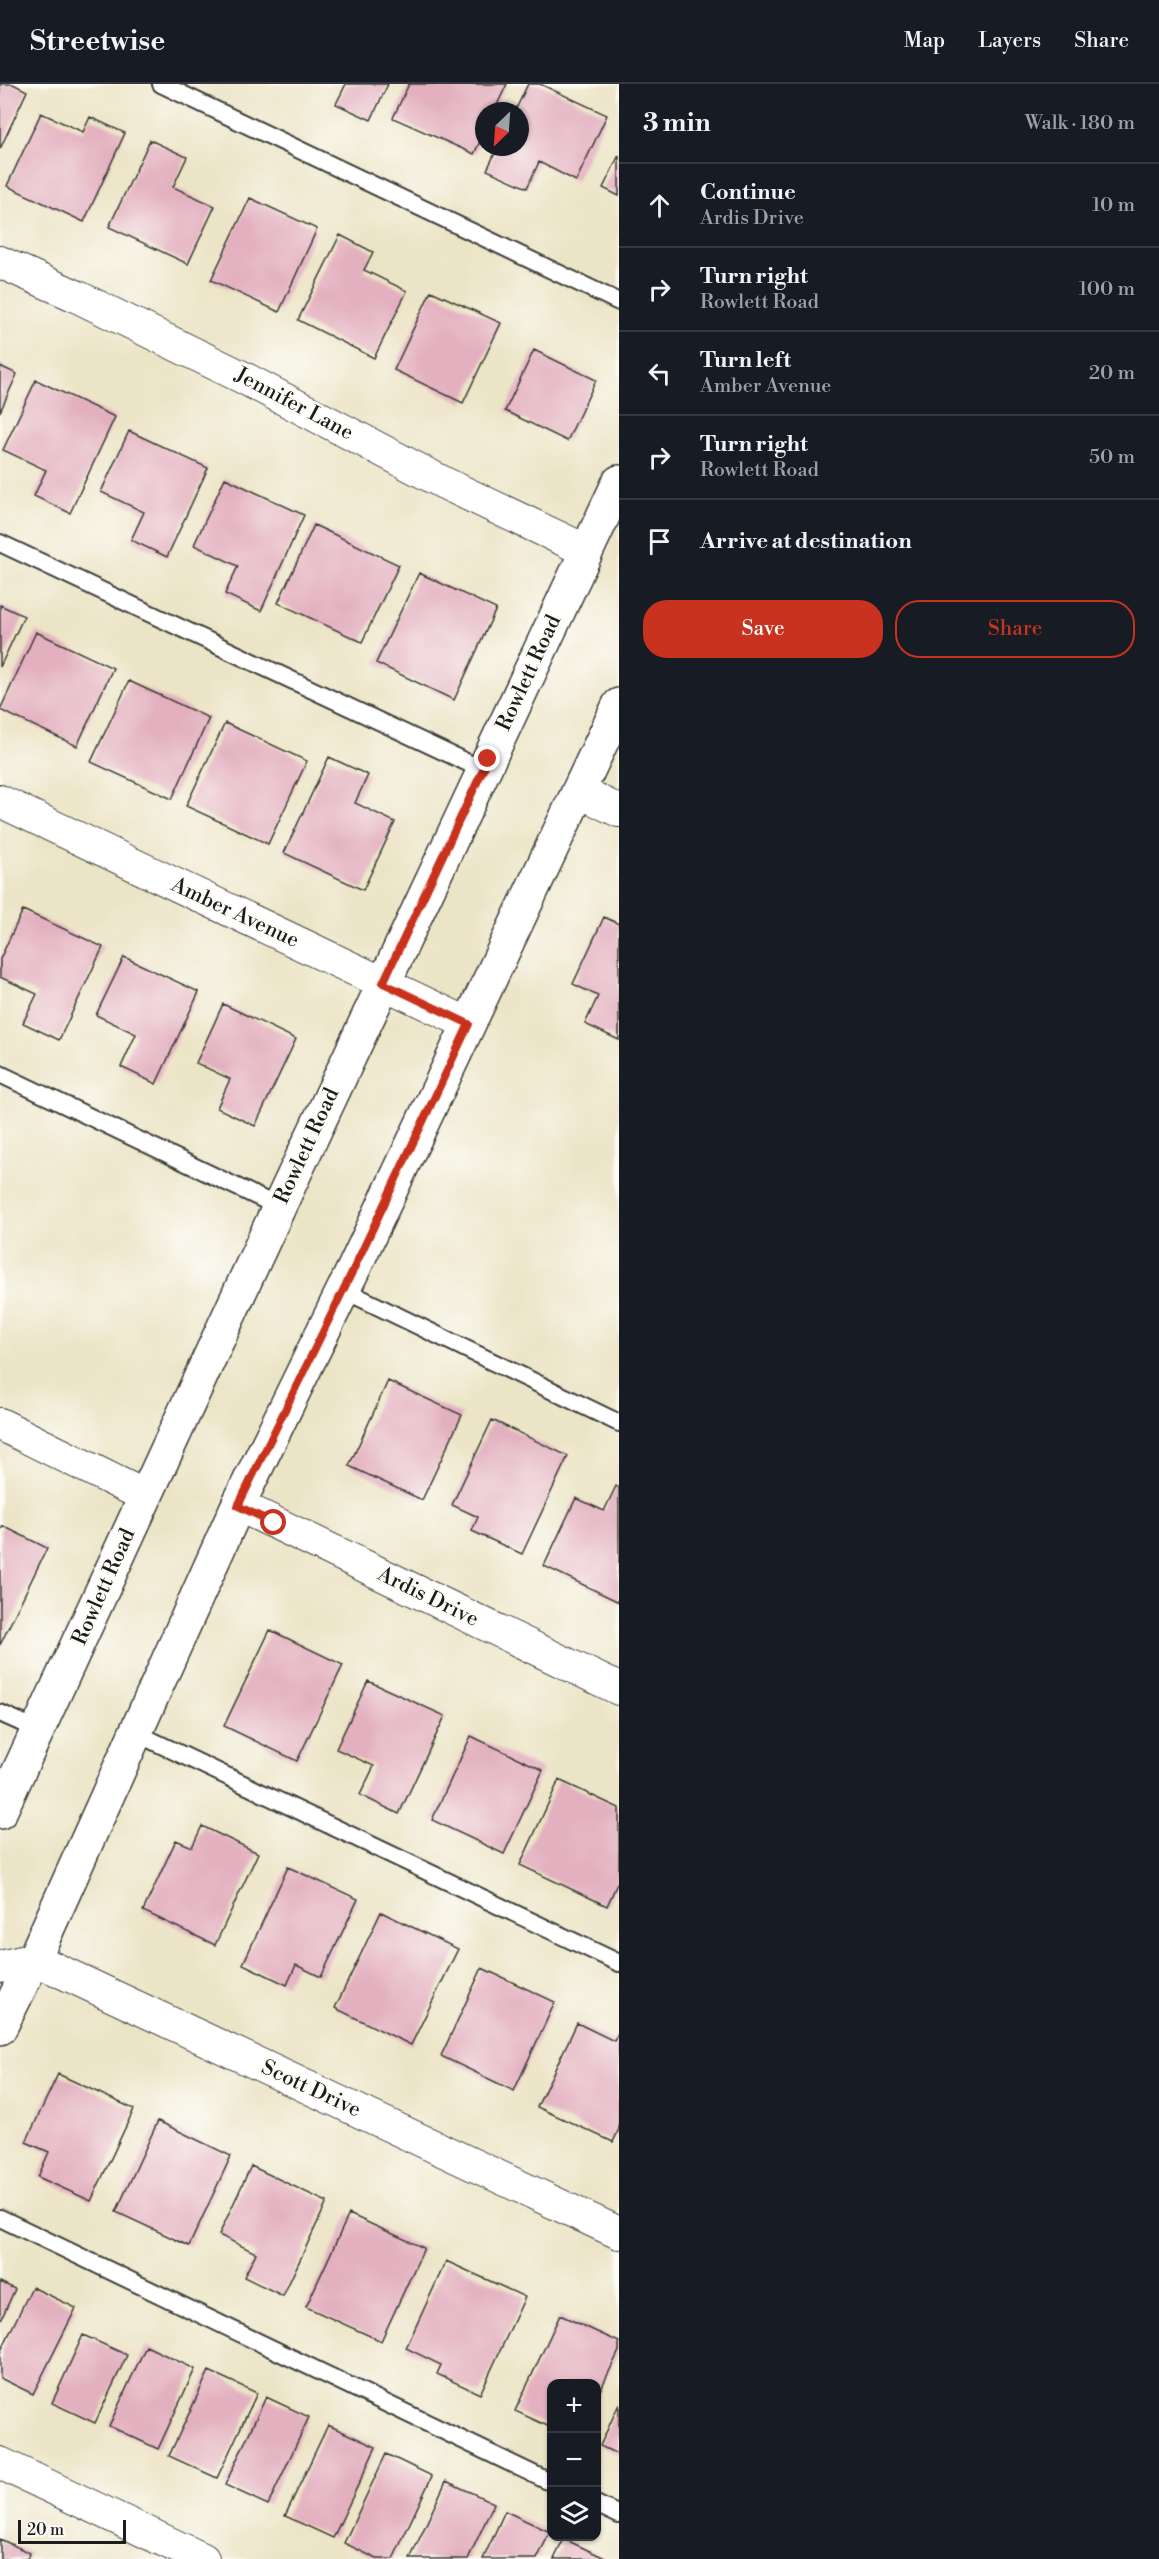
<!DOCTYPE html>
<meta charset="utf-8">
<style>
body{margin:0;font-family:"Libre Bodoni",serif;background:#242831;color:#f1f3f6}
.controls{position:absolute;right:18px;bottom:18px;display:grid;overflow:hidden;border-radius:12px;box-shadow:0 2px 4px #0004}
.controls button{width:54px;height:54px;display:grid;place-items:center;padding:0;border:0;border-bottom:2px solid #363941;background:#171b24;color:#f1f3f6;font:30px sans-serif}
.compass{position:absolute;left:475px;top:18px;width:54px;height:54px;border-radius:50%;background:#171b24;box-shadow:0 2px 4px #0004;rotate:205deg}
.scale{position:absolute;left:18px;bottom:15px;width:108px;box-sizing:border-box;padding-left:6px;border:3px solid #1c1c1c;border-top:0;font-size:16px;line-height:21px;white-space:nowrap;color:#1c1c1c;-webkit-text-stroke:4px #fdfcf7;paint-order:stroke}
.stop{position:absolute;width:18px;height:18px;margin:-14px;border:4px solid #c8321e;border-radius:50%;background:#fff}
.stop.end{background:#c8321e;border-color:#fff;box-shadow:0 2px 6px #0008}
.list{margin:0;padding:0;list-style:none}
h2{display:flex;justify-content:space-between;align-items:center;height:78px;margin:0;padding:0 24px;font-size:26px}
h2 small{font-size:20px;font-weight:400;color:#9ea1a6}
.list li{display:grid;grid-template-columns:39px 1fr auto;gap:18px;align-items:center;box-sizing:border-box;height:84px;padding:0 24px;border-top:2px solid #363941}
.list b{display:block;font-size:22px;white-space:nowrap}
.list p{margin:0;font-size:20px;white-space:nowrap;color:#9ea1a6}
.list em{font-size:20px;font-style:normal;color:#9ea1a6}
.actions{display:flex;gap:12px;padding:18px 24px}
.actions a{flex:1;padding:14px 0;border:2px solid #c8321e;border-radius:24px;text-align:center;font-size:21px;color:#c8321e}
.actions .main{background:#c8321e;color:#fff}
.icon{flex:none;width:33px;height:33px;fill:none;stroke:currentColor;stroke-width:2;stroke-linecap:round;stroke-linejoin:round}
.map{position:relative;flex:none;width:619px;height:2475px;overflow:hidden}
header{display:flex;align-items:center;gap:36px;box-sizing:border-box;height:84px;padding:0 30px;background:#171b24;border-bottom:2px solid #363941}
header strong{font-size:28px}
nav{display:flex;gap:33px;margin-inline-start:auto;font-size:21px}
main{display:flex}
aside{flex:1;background:#171b24}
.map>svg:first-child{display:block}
</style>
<header>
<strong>Streetwise</strong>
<nav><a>Map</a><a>Layers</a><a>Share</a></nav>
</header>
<main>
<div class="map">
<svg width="619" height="2475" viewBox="0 0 619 2475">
<rect width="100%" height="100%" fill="#fdfcf7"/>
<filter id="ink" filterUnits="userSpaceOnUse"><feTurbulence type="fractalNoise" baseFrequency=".0167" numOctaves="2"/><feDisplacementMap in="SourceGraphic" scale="12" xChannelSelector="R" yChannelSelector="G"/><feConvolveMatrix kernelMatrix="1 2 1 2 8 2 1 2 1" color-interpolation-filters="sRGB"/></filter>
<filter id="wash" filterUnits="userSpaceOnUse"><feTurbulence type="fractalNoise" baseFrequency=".008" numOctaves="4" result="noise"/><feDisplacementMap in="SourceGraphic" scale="24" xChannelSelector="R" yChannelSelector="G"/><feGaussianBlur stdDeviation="1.35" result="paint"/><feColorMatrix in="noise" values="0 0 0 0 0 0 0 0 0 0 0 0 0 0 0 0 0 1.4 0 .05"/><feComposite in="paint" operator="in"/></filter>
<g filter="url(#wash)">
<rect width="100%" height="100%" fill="#ece4c6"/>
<g id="blocks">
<path fill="#e3b0bf" d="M0 0H13L27 7 0 65Z
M346 0H388L371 36 336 20Z
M409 0H507L494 27H484V49L474 70 393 34Z
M528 0H540L607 31 576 97 539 78 527 104 487 86 498 63H520V27H515Z
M41 29 83 48 90 33 125 49 84 138 7 102Z
M150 56 187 73 173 103 215 122 188 180 109 143Z
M619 71V112L603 104Z
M250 114 317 145 279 228 211 196Z
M340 151 373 168 364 186 407 207 374 274 298 236Z
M431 207 501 239 463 319 394 286Z
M534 266 596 296 567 357 505 327Z
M0 282 17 290 0 328Z
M36 296 115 333 70 429 34 412 46 386 3 366Z
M129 347 208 384 167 473 131 456 144 428 101 408Z
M225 394 304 431 261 527 225 510 238 482 194 461Z
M314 441 399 481 362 558 278 519Z
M419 489 496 525 454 616 376 579Z
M0 521 24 532 0 583Z
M36 548 113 584 77 662 0 626Z
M129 597 209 634 172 715 91 678Z
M225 639 307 677 268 760 186 722Z
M329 673 368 691 355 719 395 738 363 806 284 769Z
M23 826 103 863 59 956 23 939 37 910 0 893V875Z
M604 833 619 840V956L585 940 598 912 573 900Z
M124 873 199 908 156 1000 121 983 136 950 96 931Z
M223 920 296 955 255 1042 217 1024 230 995 196 979Z
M388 1297 462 1331 422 1416 349 1382Z
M492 1336 568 1372 522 1470 472 1447 478 1433 452 1421Z
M616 1402 619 1404V1518L544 1482 576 1414 604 1427Z
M3 1442 47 1464 0 1561V1448Z
M270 1546 343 1581 297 1677 224 1642Z
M368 1597 445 1632 399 1730 360 1711 374 1682 336 1665Z
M471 1652 543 1686 504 1770 432 1736Z
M559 1696 619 1724V1795L607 1822 520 1781Z
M202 1742 258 1769 215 1861 143 1827 176 1756 192 1763Z
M288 1783 358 1815 321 1893 296 1881 287 1901 243 1880Z
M381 1828 458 1865 411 1961 335 1924Z
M482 1884 555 1918 514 2007 441 1972Z
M577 1939 614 1957 619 1947V2045L613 2058 537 2023Z
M58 1990 134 2025 91 2117 38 2093 49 2068 26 2058Z
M158 2037 231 2072 189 2162 116 2128Z
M251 2082 327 2118 283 2212 244 2193 256 2169 219 2151Z
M349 2130 424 2164 381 2257 306 2223Z
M446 2177 525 2213 480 2310 437 2290 441 2281 406 2264Z
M0 2198 15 2205 0 2238Z
M32 2203 76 2224 33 2310 0 2294V2269Z
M560 2231 619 2258V2267L596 2315V2300H552V2344L515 2327Z
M83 2251 127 2271 95 2339 52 2319Z
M146 2262 195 2285 158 2365 109 2342Z
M209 2287 257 2309 217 2394 169 2372Z
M266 2313 309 2333 268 2421 225 2401Z
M619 2320V2371L600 2362Z
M328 2341 376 2363 333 2454 285 2432Z
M386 2370 432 2392 393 2475H377L344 2459Z
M446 2397 494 2419 468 2475H410Z
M505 2427 550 2448 537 2475H483Z
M0 2455 30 2469 27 2475H0Z
M564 2455 607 2475H554Z"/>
</g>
</g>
<g filter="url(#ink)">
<use href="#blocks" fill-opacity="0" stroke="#3b3a36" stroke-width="1.5"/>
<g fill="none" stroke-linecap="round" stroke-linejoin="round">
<defs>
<path id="service" d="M161 0 619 218
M0 459 483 686
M0 990 279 1123
M344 1206 619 1339
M0 1629 38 1646
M134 1648 619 1879
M0 2134 552 2399
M596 2420 619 2431"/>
<path id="minor" d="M0 178 76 212 242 293 444 399 587 467
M578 707 619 727
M0 717 469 940
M0 1340 145 1412
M238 1421 619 1605
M0 1883 34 1875 619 2149
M0 2379 203 2475"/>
<path id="secondary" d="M0 1728 279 1123 619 398
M0 1944 34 1875 238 1421 355 1182 619 621"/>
</defs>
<use href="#service" stroke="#3b3a36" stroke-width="20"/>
<use href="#minor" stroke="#3b3a36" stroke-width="34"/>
<use href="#secondary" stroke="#3b3a36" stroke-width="36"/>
<use href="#service" stroke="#fff" stroke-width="16"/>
<use href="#minor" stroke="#fff" stroke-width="32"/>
<use href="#secondary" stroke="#fff" stroke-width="33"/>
</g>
</g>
<g fill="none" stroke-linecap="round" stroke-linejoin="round" filter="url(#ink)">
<path stroke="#c8321e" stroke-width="8" d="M274 1439 238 1422 355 1182 469 940 383 899 488 675"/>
</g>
<g text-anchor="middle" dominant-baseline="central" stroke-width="5" stroke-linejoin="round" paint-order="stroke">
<g font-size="21" fill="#1c1c1c" stroke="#fdfcf7">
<text transform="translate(294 320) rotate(28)">Jennifer Lane</text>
<text transform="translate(529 589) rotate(-65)">Rowlett Road</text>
<text transform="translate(235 829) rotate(25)">Amber Avenue</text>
<text transform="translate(307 1062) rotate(-65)">Rowlett Road</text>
<text transform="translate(104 1503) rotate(-66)">Rowlett Road</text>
<text transform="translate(428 1513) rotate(26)">Ardis Drive</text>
<text transform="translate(311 2005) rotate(25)">Scott Drive</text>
</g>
</g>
</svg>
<div class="controls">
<button>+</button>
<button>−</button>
<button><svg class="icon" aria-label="layers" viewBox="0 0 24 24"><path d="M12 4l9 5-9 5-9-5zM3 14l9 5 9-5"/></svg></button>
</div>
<svg class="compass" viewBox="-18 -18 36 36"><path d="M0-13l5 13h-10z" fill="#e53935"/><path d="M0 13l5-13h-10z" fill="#9ea1a6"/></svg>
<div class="scale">20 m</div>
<div class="stop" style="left:274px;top:1439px"></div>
<div class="stop end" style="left:488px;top:675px"></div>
</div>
<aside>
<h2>3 min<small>Walk · 180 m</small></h2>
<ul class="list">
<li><svg class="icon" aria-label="ahead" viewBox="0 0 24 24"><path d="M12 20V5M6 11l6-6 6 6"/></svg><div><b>Continue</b><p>Ardis Drive</p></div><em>10 m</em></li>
<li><svg class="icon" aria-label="right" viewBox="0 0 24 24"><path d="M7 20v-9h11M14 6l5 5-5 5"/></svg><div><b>Turn right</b><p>Rowlett Road</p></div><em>100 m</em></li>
<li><svg class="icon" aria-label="left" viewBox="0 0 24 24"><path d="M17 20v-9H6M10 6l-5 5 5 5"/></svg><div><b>Turn left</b><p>Amber Avenue</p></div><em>20 m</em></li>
<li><svg class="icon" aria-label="right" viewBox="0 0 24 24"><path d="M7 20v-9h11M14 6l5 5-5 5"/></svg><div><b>Turn right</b><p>Rowlett Road</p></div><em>50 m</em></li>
<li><svg class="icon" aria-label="arrive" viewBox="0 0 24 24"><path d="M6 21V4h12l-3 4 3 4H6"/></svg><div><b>Arrive at destination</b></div></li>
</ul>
<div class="actions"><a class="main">Save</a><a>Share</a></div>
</aside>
</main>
